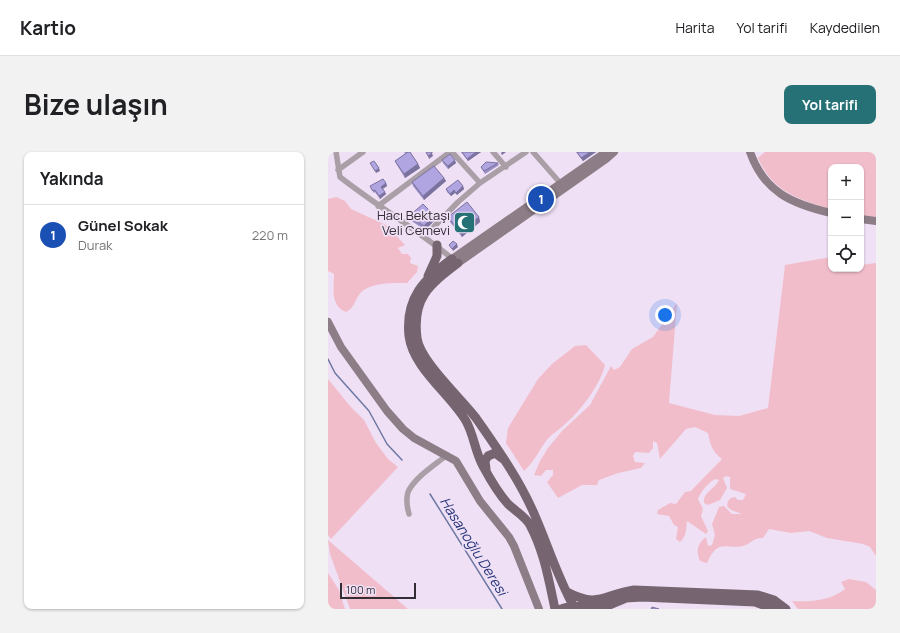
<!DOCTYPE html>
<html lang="tr">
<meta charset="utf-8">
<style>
body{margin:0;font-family:Manrope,sans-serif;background:#f2f2f2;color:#202124}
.controls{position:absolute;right:12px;top:12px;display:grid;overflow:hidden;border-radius:8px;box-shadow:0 1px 3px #0004}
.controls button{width:36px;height:36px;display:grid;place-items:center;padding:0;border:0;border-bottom:1px solid #e0e0e0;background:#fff;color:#202124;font:20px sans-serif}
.scale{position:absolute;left:12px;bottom:10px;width:76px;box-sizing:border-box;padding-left:4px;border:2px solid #332d36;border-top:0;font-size:11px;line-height:14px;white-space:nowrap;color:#332d36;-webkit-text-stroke:3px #efe0f5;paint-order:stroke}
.you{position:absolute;left:337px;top:163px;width:14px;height:14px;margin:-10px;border:3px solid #fff;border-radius:50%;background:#1a73e8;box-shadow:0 0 0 6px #1a73e833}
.badge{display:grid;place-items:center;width:26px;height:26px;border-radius:50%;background:#267176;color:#fff;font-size:13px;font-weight:700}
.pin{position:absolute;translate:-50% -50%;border:2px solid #fff;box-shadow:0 1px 4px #0006}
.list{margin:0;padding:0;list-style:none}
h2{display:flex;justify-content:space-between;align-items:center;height:52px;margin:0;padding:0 16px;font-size:17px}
h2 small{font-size:13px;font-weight:400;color:#757577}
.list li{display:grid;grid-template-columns:26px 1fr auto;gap:12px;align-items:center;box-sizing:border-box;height:60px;padding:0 16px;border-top:1px solid #e0e0e0}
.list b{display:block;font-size:15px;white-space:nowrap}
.list p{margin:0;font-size:13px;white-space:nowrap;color:#757577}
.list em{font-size:13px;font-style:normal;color:#757577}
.icon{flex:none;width:22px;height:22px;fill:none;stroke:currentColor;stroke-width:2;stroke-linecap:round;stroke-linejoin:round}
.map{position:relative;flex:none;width:548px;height:457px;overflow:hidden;border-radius:8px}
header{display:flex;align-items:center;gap:24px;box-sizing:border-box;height:56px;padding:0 20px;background:#fff;border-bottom:1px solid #e0e0e0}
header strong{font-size:19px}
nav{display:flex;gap:22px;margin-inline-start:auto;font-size:14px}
.intro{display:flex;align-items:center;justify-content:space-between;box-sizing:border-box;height:96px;padding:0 24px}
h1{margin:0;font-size:28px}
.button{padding:10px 18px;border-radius:8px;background:#267176;color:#fff;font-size:14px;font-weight:700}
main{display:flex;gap:24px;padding:0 24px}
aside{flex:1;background:#fff;border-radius:8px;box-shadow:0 1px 3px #0004}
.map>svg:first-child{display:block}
</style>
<header>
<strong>Kartio</strong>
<nav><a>Harita</a><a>Yol tarifi</a><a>Kaydedilen</a></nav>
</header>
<div class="intro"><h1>Bize ulaşın</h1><a class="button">Yol tarifi</a></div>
<main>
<aside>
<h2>Yakında<small></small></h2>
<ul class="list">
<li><span class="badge" style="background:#1a4fb4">1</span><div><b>Günel Sokak</b><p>Durak</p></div><em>220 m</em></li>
</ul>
</aside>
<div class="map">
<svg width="548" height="457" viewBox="0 0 548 457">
<rect width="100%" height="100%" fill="#efe0f5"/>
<path fill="#f2bdca" d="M437 0H548V66L533 63V15H503V57C471 48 444 39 430 6Z
M8 45 17 49 23 57 58 73 77 93 70 96 74 102H80L83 106 82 111 90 114 89 120 79 131C66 131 39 130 31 143 26 150 26 156 18 160 2 154 6 136 6 122L0 119V47Z
M503 105V117H533V113L548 111V404L542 395 535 392 499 386 481 379 463 381 441 377 435 386C426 385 424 391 415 394 399 398 390 385 379 411L372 409C368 399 369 392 378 385L380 394 384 393 387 383 384 372 391 355 396 354 404 362H414L403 358 399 354C400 348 401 346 407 345L410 348H415L418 342 402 337V325L398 324 395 326 399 336 392 348 380 353 376 351C374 341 387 337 391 328L387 327C380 331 373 339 370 347L375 357 373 364 380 379 378 382 359 369C358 378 359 383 352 390L348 387 350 375 346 373 341 364 329 362 330 358 342 351 348 352 357 340 363 339 394 307C384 300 382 292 380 281L367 275 358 277 332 307 329 291 325 289V296L321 301 307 300 305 304 307 310 317 311 313 316 290 321 271 328 269 333H254L230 346 219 330 225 323V318H218L213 324 206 323 212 309 220 296 234 279 262 253 283 214 286 218 292 215 304 197 325 185 349 151 341 251 387 263 411 264 440 256 457 113Z
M258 193 277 213C273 232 251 261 236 273 231 278 222 283 218 289 210 300 206 310 196 319L178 291 180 276 210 227 224 212 247 194Z
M0 227 22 254 36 268 48 291 60 307 70 315 3 387 0 383Z
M0 388 80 457H22L2 402Z
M0 421 11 438 17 457H0Z
M521 427 538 430 548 438V457H470L464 449C481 450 503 449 517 437L513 430Z"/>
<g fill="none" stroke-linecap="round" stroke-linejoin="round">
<path stroke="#6d78a3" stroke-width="1.5" d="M0 207 7 221 41 259 59 292 74 308
M102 342 174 457"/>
<path stroke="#aa9fa6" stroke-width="5.5" d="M8 0 12 25C49 54 90 78 127 109
M124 0 152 31
M165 0 178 15
M205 0 234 33
M10 18 35 0
M50 54 122 0
M96 85 130 50 152 31 198 0
M81 362C79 355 78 347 80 340 87 325 107 313 119 303"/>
<path stroke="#8c7d86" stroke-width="8" d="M422 0C436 40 464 52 503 61
M533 67 548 69
M124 107 278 0
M130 111 278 7 286 0
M0 170 13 195 59 259 75 277 86 286 128 309 152 349 181 385 186 394 211 457"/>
<path stroke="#766570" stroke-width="9" d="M124 107C96 127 77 146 81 184 85 216 122 242 138 269 146 283 147 300 155 314 162 327 170 341 180 352 187 359 197 364 202 373 216 399 221 429 227 457
M130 111C101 133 84 146 89 186 92 209 133 246 148 266 168 295 189 324 204 357 219 390 229 425 247 457
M100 124 109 104V93
M158 317 157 309 160 304 167 301 175 307
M239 440C271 457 276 442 306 438L430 443 446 448 458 457
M233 457C244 452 254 457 269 452
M272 457 298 446 314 445 427 450 446 457"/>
</g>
<path fill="#978dc2" d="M76 0H82L90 12 92 16 77 26 69 13 67 9 79 1H77Z
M133 0H153L140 9Z
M248 0H268L255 9Z
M114 8 128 11 120 17 115 11Z
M170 11 171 13 157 22 154 17 153 15Z
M116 26 118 29 96 48 85 34 84 30Z
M58 31 59 34 55 37 58 42 52 47 47 40 46 41 43 37 42 34Z
M135 34 136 37 129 43 127 41 123 44 119 40 118 37Z
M106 63 108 67 97 78 82 68 81 64Z
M120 65H151L152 70 134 85 122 70Z"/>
<path fill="#7b739e" d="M148 0H153L140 9 139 7Z
M174 0H178L174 3 173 1Z
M262 0H268L255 9 253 6Z
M104 1 105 4 101 7 100 4Z
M127 8 128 11 120 17V14Z
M90 12 92 16 77 26 76 22Z
M51 16 52 19 48 21 47 19Z
M116 26 118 29 96 48 95 44Z
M58 31 59 34 54 37 53 35Z
M135 34 136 37 129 43 128 41Z
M126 38 127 41 123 44 122 42Z
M57 40 58 42 52 47 51 44Z
M106 63 108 67 97 78 96 74Z
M151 65 152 70 134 85 132 80Z
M129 92 130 95 125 99 124 97Z"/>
<path fill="#b0a4e1" stroke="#7b739e" d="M80 0H82L90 12 76 22 67 9Z
M98 0H104V1L100 4Z
M134 0H148L139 7Z
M249 0H262L253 6Z
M122 2 127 8 120 14 114 8Z
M46 9 51 16 47 19 42 11Z
M158 10 170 11 156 19 153 15Z
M106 14 116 26 95 44 84 30Z
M55 27 58 31 53 35 57 40 51 44 47 38 45 39 42 34Z
M130 28 135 34 128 41 126 38 122 42 118 37Z
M139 50 151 65 132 80 120 65Z
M95 52 106 63 96 74 81 64Z
M125 89 129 92 124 97 121 93Z
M324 455 331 457H323Z"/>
<defs>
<symbol id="mosque-square" viewBox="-11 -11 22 22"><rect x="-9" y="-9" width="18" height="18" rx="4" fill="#267176" stroke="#efe0f5"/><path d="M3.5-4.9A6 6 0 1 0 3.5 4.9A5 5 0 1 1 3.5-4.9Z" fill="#fff"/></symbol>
</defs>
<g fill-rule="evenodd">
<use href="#mosque-square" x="124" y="58" width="25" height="25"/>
</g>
<g text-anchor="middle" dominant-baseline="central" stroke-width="3.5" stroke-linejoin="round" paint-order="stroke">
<g font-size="13" fill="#332d36" stroke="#efe0f5" text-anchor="end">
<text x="122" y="63">Hacı Bektaşı<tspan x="122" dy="15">Veli Cemevi</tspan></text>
</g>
<g font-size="14" font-style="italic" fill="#263479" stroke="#efe0f5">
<text transform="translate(146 394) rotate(58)">Hasanoğlu Deresi</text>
</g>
</g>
</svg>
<div class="controls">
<button>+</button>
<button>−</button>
<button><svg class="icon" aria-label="locate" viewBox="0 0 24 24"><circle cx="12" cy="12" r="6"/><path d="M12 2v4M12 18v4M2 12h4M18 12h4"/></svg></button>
</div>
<div class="scale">100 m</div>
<div class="you"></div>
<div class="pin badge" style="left:213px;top:47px;background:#1a4fb4">1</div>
</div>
</main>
